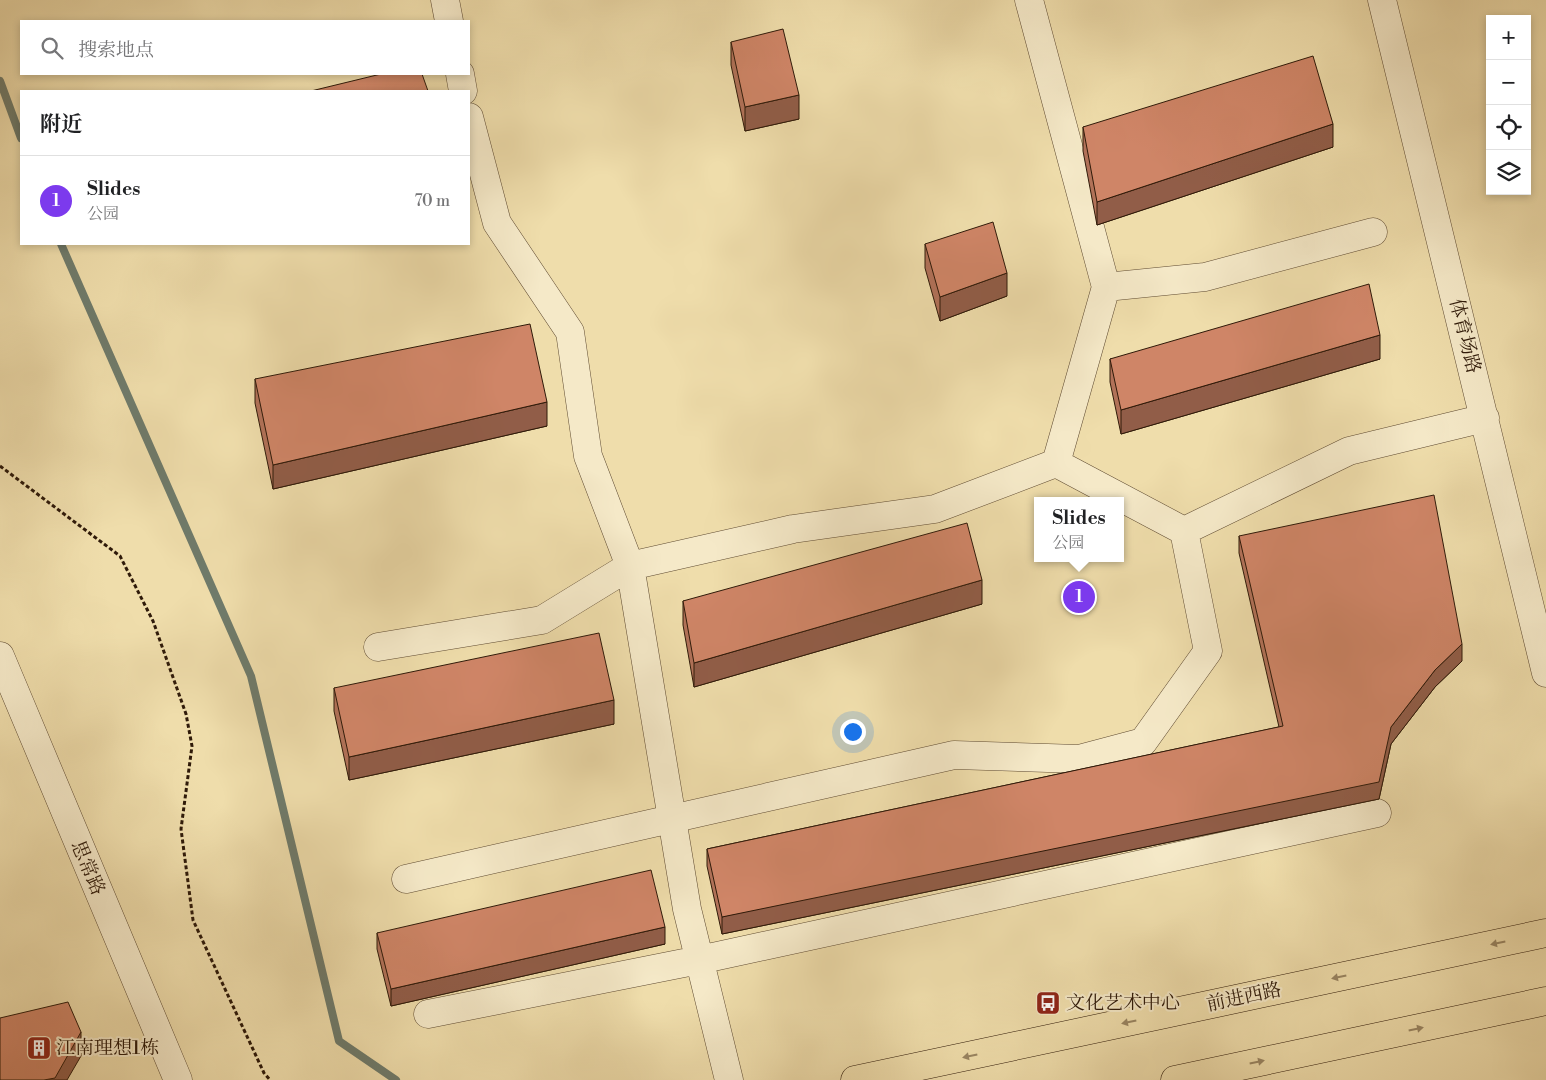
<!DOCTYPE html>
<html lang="zh">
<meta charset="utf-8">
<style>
body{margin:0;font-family:"Libre Bodoni","Noto Serif SC",serif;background:#f2f2f2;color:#202124}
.controls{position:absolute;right:15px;top:15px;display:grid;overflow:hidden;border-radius:0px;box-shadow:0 2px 8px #0003}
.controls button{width:45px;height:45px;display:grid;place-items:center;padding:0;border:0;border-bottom:1px solid #e0e0e0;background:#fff;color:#202124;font:25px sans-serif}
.you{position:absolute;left:852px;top:731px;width:18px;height:18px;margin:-12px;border:4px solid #fff;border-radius:50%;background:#1a73e8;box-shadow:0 0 0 8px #1a73e833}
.badge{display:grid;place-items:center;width:32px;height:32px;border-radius:50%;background:#7c3aed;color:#fff;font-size:16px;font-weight:700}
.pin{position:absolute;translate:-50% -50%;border:2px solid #fff;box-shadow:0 1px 5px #0006}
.popup{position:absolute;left:1034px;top:497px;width:90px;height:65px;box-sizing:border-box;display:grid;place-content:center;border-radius:0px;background:#fff;filter:drop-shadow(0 1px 4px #0005);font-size:16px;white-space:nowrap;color:#757577}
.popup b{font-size:19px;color:#202124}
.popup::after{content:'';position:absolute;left:50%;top:100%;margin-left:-10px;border:10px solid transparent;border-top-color:#fff}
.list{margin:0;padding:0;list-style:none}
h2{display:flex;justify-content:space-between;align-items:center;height:65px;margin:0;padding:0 20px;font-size:21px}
h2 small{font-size:16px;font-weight:400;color:#757577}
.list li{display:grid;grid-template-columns:32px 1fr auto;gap:15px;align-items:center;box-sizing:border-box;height:90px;padding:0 20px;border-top:1px solid #e0e0e0}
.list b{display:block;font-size:19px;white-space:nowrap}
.list p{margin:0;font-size:16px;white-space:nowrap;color:#757577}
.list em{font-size:16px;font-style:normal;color:#757577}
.icon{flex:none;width:28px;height:28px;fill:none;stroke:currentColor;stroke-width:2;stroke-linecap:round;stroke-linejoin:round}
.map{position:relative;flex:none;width:1546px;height:1080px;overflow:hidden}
.search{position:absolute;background:#fff;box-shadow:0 2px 8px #0003;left:20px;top:20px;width:450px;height:55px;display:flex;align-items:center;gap:12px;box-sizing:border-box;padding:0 18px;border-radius:0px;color:#757577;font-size:19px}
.panel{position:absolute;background:#fff;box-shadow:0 2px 8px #0003;left:20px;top:90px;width:450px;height:155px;border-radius:0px}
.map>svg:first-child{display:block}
</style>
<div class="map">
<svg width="1546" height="1080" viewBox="0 0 1546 1080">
<rect width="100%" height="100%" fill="#efddab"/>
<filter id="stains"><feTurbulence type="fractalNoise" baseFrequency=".004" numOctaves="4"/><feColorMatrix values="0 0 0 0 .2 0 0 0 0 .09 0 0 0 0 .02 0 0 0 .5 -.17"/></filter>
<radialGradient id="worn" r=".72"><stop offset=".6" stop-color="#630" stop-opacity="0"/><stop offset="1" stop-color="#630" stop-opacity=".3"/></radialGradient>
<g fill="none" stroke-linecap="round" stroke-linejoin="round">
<path stroke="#6f7b6b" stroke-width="8" d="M0 81 21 138
M61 244 251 676 339 1041 396 1080"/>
<defs>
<path id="minor" d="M445 0 449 21
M1382 0 1546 673
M460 74 463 91
M469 117 497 223 570 332 588 456 630 566 687 909 729 1080
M1106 287 1205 277 1373 232
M1184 531 1349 451 1485 418
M378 647 542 620 630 566 793 529 935 509 1056 463
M0 656 178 1080
M406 879 954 755 1079 759 1143 742 1208 651 1184 531 1056 463 1106 287 1029 0
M428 1014 699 960 1377 813"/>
<path id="major" d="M855 1080 1546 933
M1175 1080 1546 1001"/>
</defs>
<use href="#minor" stroke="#5f4b32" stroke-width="29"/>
<use href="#major" stroke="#2f1a09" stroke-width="29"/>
<path stroke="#2f1a09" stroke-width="3" stroke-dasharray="4 2.5" stroke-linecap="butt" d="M0 466 120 556 153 621 186 714 192 746 181 829 193 920 264 1073 270 1080"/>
<use href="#minor" stroke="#f5e9c8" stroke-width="28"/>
<use href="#major" stroke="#efddab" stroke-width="28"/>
</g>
<path fill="#b27259" stroke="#2f1a09" d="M731 42 799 119 745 131 731 65Z
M1083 127 1333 147 1097 225 1083 151Z
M925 244 1007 296 940 321 925 268Z
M1110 359H1380L1121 434 1110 382Z
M255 379 547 426 273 489 255 403Z
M1239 536 1462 661 1435 687 1391 744 1379 799 722 934 707 866V849L1279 727 1239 553Z
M683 601 982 604 694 687 683 625Z
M334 688 614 724 349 780 334 711Z
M377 933 665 944 391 1006 377 949Z"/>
<path fill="#915d48" stroke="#2f1a09" d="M799 95V119L745 131V107Z
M1333 124V147L1097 225V202Z
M1007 273V296L940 321V297Z
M1380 335V359L1121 434V410Z
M547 402V426L273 489V465Z
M982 580V604L694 687V663Z
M1462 644V661L1435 687 1391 744 1379 799 722 934V917L1391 727 1435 670Z
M614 700V724L349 780V757Z
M665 927V944L391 1006V989Z
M81 1032V1056L67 1080H44Z"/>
<path fill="#cf8567" stroke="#2f1a09" d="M783 29 799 95 745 107 731 42Z
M1313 56 1333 124 1097 202 1083 127Z
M381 74H422L428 91H311Z
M993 222 1007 273 940 297 925 244Z
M1369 284 1380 335 1121 410 1110 359Z
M530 324 547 402 273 465 255 379Z
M1434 495 1462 644 1435 670 1391 727 1379 782 722 917 707 849 1283 726 1239 536Z
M967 523 982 580 694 663 683 601Z
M599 633 614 700 349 757 334 688Z
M651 870 665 927 391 989 377 933Z
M68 1002 81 1032 55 1078 44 1080H0V1018Z"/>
<defs><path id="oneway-solid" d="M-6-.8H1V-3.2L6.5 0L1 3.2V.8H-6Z" transform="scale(1.25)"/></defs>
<g fill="#998562">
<use href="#oneway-solid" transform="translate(1498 943) rotate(168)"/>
<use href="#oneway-solid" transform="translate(1339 977) rotate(168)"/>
<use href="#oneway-solid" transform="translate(1129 1022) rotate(168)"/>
<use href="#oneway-solid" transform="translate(1416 1029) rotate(-12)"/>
<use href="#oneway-solid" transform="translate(970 1056) rotate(168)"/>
<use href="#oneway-solid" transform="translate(1257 1062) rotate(-12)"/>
</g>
<defs>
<symbol id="bus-square" viewBox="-11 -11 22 22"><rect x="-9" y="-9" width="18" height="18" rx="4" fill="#8f2418" stroke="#f5e9c8"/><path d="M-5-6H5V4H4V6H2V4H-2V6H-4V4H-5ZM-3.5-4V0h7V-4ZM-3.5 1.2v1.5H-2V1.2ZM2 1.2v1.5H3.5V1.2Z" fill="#fff"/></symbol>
<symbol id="building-square" viewBox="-11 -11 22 22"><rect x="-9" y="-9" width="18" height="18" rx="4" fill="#8f2418" stroke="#f5e9c8"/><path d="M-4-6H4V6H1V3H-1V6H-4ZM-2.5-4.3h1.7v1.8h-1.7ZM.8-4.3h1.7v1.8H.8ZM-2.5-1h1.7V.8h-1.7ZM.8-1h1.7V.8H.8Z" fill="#fff"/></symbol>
</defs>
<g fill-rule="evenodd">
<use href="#bus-square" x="1034" y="989" width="28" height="28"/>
<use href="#building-square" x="25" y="1034" width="28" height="28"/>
</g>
<g text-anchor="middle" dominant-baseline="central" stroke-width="4" stroke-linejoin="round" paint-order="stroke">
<g font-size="19" fill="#2f1a09" stroke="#f5e9c8">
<text transform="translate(1465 336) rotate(76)">体育场路</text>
<text transform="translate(88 868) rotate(67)">思常路</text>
<text transform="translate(1244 997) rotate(-12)">前进西路</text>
</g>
<g font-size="19" fill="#2f1a09" stroke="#f5e9c8" text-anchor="start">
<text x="1066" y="1003">文化艺术中心</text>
<text x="56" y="1048">江南理想1栋</text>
</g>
</g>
<rect width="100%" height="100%" filter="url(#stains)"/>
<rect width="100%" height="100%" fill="url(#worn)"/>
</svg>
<div class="controls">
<button>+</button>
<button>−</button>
<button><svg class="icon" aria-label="locate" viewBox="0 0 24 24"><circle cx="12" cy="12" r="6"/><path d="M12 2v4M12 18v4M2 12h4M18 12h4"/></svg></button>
<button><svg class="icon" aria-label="layers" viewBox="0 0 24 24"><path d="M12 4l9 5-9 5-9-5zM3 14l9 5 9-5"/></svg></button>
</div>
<div class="you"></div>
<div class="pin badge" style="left:1079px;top:597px">1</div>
<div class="popup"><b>Slides</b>公园</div>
<div class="search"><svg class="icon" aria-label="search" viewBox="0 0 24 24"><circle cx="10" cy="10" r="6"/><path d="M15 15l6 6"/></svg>搜索地点</div>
<section class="panel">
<h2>附近<small></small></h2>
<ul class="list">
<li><span class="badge">1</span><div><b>Slides</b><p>公园</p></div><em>70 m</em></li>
</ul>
</section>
</div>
